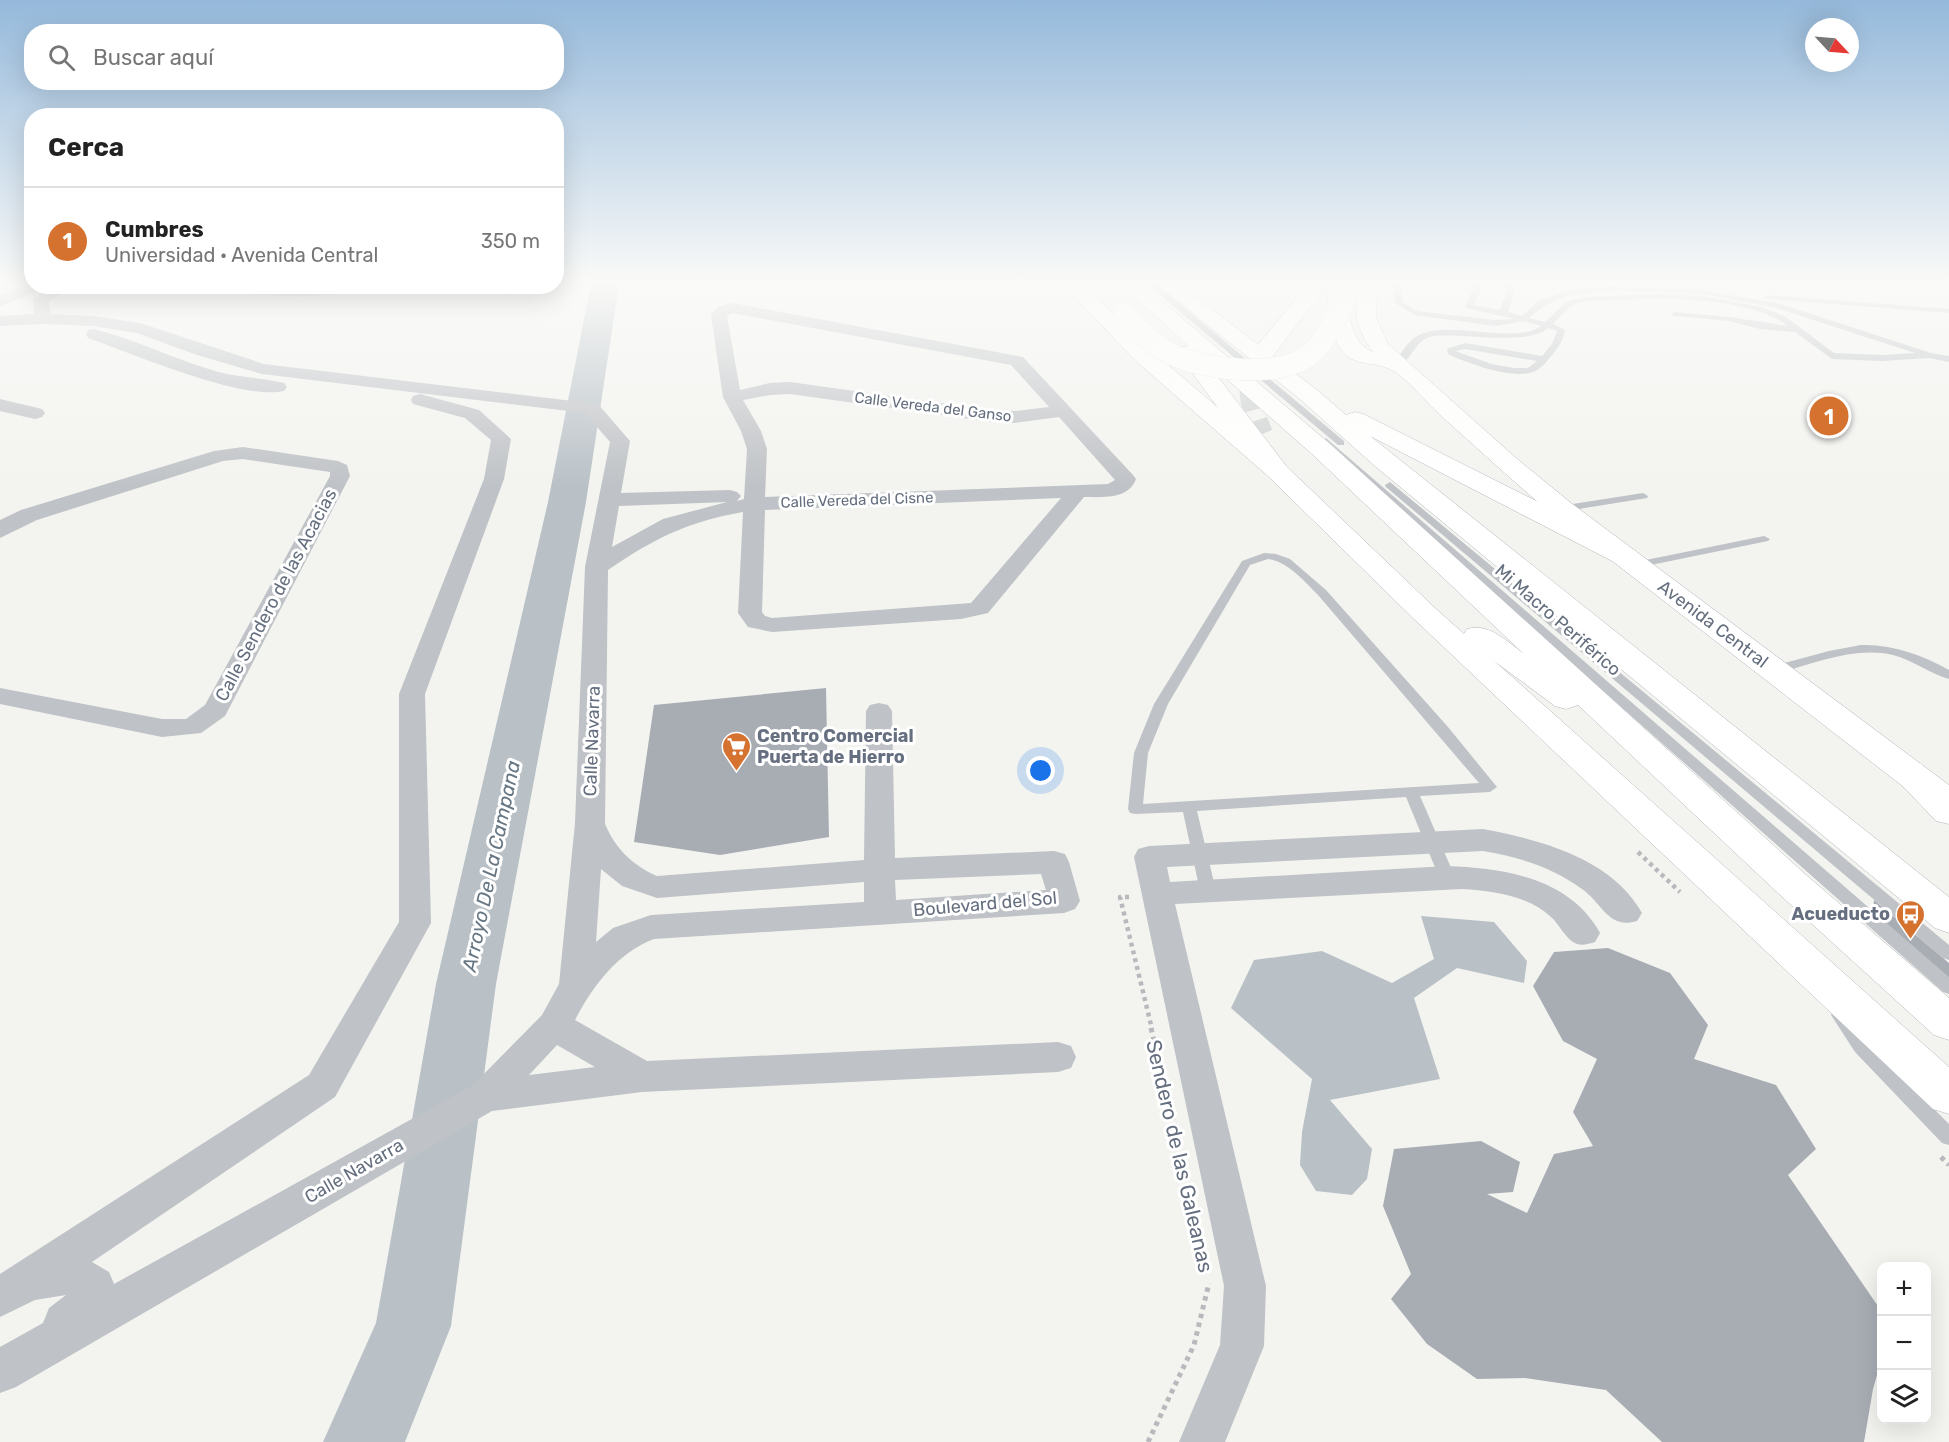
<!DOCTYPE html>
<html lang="es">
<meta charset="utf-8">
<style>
body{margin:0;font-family:Rubik,sans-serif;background:#f6f6f6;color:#222}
.controls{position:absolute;right:18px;bottom:18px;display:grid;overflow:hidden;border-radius:12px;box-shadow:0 6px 24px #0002}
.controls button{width:54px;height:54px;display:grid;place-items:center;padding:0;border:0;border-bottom:2px solid #e0e0e0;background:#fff;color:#222;font:30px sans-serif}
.compass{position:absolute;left:1805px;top:18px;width:54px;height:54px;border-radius:50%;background:#fff;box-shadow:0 6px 24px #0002;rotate:116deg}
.you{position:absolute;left:1041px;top:771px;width:21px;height:21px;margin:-15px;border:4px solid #fff;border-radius:50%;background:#1a73e8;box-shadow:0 0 0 9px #1a73e833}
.badge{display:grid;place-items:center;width:39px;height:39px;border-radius:50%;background:#d5722f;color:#fff;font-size:20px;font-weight:700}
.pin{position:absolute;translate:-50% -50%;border:3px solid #fff;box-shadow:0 2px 6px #0006}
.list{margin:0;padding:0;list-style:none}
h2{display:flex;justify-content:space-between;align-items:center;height:78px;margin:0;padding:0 24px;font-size:26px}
h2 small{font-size:20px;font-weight:400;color:#767676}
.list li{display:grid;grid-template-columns:39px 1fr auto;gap:18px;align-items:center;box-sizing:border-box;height:108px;padding:0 24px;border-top:2px solid #e0e0e0}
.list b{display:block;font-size:22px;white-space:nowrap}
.list p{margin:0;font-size:20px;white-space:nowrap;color:#767676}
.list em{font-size:20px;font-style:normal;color:#767676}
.icon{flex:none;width:33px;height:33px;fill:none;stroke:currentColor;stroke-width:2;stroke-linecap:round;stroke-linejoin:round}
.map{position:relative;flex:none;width:1949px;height:1442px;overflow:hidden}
.search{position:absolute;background:#fff;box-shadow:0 6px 24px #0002;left:24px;top:24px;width:540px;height:66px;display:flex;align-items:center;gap:15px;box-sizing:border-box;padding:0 21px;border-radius:24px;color:#767676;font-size:22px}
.panel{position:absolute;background:#fff;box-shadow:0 6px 24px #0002;left:24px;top:108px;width:540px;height:186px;border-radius:24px}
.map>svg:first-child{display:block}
</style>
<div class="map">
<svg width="1949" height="1442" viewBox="0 0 1949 1442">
<rect width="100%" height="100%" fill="#f3f4f0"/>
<path fill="#b9c1c7" d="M1421 916 1494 922 1527 961 1524 983 1457 968 1414 998 1440 1079 1330 1100 1372 1149 1367 1179 1352 1195 1316 1191 1300 1165 1302 1132 1312 1079 1231 1008 1254 960 1322 951 1392 983 1434 959Z"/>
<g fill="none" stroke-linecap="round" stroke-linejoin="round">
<path fill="#b9c1c7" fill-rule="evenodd" d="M591 284H619L586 502 496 984 451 1326 405 1442H323L376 1323 436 984 548 502Z"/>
</g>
<path fill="#a8adb4" d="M826 688 829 837 720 855 634 842 654 705Z
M1874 900 1949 963V983L1873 917Z
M1608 948 1670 973 1708 1025 1694 1059 1776 1085 1816 1149 1788 1175 1882 1312V1358L1873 1389 1864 1442H1662L1606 1390 1525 1378 1477 1379 1427 1344 1391 1299 1411 1274 1383 1206 1394 1149 1481 1141 1520 1162 1513 1192 1487 1194 1527 1213 1554 1154 1593 1146 1573 1112 1597 1059 1563 1041 1533 986 1554 952Z"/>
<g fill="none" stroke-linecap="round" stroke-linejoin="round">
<path stroke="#d0d3d4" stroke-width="22" stroke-dasharray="22 11" stroke-linecap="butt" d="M1260 357C1244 383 1251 407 1262 434"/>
<defs>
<path id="secondary" d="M1062 284H1083L1152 351 1286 466 1435 608 1949 1067V1114L1933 1109 1415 620 1268 476 1136 361Z
M1308 284H1328L1273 356 1265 357 1257 356 1254 351 1257 346Z
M1328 284H1348C1347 307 1349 343 1373 352 1357 329 1351 312 1362 284H1382L1376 302V318L1388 344 1516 458 1571 503 1949 785V815L1936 812 1553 515C1514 482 1477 448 1439 414 1427 402 1406 378 1392 370 1376 361 1355 367 1342 351 1329 333 1327 305 1328 284Z"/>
<path id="motorway" d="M1120 284H1142L1330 444 1805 874 1949 998V1040L1934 1035 1779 894 1578 705 1566 709 1555 706 1467 641 1463 635 1467 629C1490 623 1506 641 1524 654L1312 454 1205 360 1290 471 1286 476 1277 479 1268 476 1177 352 1180 347 1189 346Z
M1157 284H1179L1317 390 1346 415 1355 412 1363 414 1636 551 1640 557 1636 563 1626 565 1616 563 1370 436 1949 897V933L1935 928 1376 467 1301 400Z
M1908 760 1920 763 1949 791V824L1936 821 1896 779 1891 771 1896 763Z"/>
</defs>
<use href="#secondary" stroke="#b2b5ba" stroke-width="1"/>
<use href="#motorway" stroke="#b2b4b8" stroke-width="1"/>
<path stroke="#b7b9bc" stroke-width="4.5" stroke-dasharray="4 4" stroke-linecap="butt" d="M1638 852 1680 892
M1129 897H1120L1152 1029"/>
<path stroke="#b7b9bc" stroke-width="5" stroke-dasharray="4.5 4.5" stroke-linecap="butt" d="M1151 1028 1175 1127
M1941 1157 1949 1165
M1148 1442 1194 1345 1209 1283"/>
<path fill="#bfc2c6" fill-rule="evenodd" d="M1147 284H1156L1344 441V445H1338Z
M1393 284H1401L1403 302 1417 311 1495 320 1515 319 1466 308 1465 306 1475 284H1483L1474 305 1500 310 1508 289 1489 284 1516 285 1508 312 1522 316 1538 301 1570 290 1610 286 1701 290 1777 303 1931 353 1949 356V362L1929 358 1882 361 1832 359 1795 332 1760 329 1729 321 1675 316 1671 314 1675 312 1729 317 1788 326C1747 296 1667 298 1618 300 1604 301 1586 299 1573 305 1566 309 1559 318 1553 324L1565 330C1563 340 1559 347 1552 355 1547 361 1542 368 1535 371 1515 381 1467 363 1448 354L1447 349 1465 343 1542 356 1552 344 1557 331 1548 328C1528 346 1462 333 1435 336 1415 337 1413 360 1397 367L1393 364C1399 356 1408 341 1417 336 1447 318 1513 346 1541 326L1524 321 1495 326 1415 315 1395 303ZM1610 290 1701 294 1773 307 1915 353 1882 355 1834 353 1786 317 1762 307 1703 296 1660 294 1586 297 1566 302 1545 322 1529 318C1556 294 1576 294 1610 290ZM1465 349 1537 361 1528 368H1514L1492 364 1455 351Z
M1765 295 1949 309V313L1768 299H1765Z
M1326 438 1949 977V994L1943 992 1323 443 1321 441Z
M1390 482 1949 945V960L1943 958 1386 487 1385 485Z
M1643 493 1648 496 1647 498 1560 512 1555 509 1560 506Z
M1764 536 1770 539 1768 541 1636 568 1630 565 1636 562Z
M1264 553 1276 554 1290 559 1326 590 1448 727 1497 787 1490 792 1420 796 1455 877 1452 881H1442L1439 877 1406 797 1197 811 1216 891 1214 895H1202L1200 891 1183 812 1135 814 1130 813 1128 809 1134 753 1154 704 1242 561ZM1268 559C1288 562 1304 581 1318 595L1479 783 1143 804 1148 753 1168 704 1250 565Z
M1861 645C1893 644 1922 655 1949 670V679C1930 674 1913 660 1893 655 1854 646 1813 664 1775 674L1769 670 1770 667 1829 651Z
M1840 1008 1846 1010 1867 1042 1949 1124V1145L1942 1143 1855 1052 1831 1015 1834 1010Z"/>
<path fill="#bfc2c6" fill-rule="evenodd" d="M29 284 32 286H46L44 289 0 306V295Z
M53 286H74L49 301 51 314 93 316 140 323 264 364 598 404 630 441 621 493 730 490 737 492 741 496 737 501 744 499 747 449 741 431 723 397 711 315 718 307 732 303 1023 357 1133 475 1136 479C1128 500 1102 497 1084 497L988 613 961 619 772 632 748 627 738 613 743 512C687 522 655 538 608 570L605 824C616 849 632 865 657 876L864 860 866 711 870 705 879 703 888 705 892 711 895 858 1054 851 1065 854 1069 862 1080 901 1075 909 1064 913 654 939C617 953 593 986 575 1020L647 1061 1058 1042 1071 1046 1076 1057 1071 1068 1058 1072 642 1092 492 1111 16 1387 0 1393V1347L43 1323 49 1308 66 1295 35 1300 0 1317V1274L309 1075 399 922V694L484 479 491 440 465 418 413 404 411 400 413 396 420 394 479 410 511 439 504 479 425 694 431 923 335 1097 92 1262 109 1272 114 1284 473 1085 542 1015 559 984 575 823 585 567 610 442 585 413 262 374 197 355 137 333 93 326 43 324 0 326V316L34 314 33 299ZM732 313 1011 365 1049 407 1015 411 991 410 790 382 770 383 740 390 727 316ZM790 394 991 422 1015 423 1059 417 1115 480 1108 484 765 497 767 449 761 431 743 400 770 395ZM1061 498 971 603 772 618 765 616 762 612 765 510ZM727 502 663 519 612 547 619 506ZM601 869 622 886 657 898 864 882V902L651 915 613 928 596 942ZM1041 874 1046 890 896 900 895 880ZM557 1045 595 1067 529 1075Z
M217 286H362L360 289C315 301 270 296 225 291Z
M94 329C134 339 172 358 212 370 236 378 261 377 284 383L287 387 284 391C242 401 131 353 88 338L86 334 88 330Z
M0 399 42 409 45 413 42 417 35 419 0 411Z
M243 447 338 461 347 465 350 476 225 716 201 733 162 737 0 704V688L162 719H186L205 705 330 476V472L243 459 223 461 37 520 0 538V520L21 510 214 451Z
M1483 829C1540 840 1611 858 1642 913L1637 921C1609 930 1602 903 1582 889 1552 867 1519 857 1483 851L1167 867 1170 882 1447 866C1504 868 1570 878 1600 933L1595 942C1588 944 1580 947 1573 942 1564 936 1559 924 1551 917 1527 895 1493 891 1462 889L1175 904 1266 1286 1264 1346 1225 1442H1179L1220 1345 1224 1286 1134 857 1138 849 1149 846Z"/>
<use href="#secondary" fill="#fff" fill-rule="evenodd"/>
<use href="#motorway" fill="#fff" fill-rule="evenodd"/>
<defs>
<path id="secondary-bridge" d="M1125 315C1139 329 1153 345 1171 354 1204 370 1283 380 1313 352 1331 335 1340 305 1352 284"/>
</defs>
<use href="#secondary-bridge" stroke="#b2b5ba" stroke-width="22" stroke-linecap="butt"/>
<use href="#secondary-bridge" stroke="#fff" stroke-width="22"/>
</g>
<linearGradient id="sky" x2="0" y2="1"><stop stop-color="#95b9db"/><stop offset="0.58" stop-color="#fafaf8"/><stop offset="1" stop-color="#fafaf8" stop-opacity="0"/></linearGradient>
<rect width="1949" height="486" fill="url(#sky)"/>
<defs>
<symbol id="supermarket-pin" viewBox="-11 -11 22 30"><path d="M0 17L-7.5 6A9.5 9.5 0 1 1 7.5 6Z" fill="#d5722f" stroke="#fff"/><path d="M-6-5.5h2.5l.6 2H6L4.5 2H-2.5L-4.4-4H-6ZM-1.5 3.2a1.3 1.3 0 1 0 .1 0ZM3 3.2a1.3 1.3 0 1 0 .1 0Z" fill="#fff"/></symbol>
<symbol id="bus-pin" viewBox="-11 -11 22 30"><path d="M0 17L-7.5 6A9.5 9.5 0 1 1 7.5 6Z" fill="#d5722f" stroke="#fff"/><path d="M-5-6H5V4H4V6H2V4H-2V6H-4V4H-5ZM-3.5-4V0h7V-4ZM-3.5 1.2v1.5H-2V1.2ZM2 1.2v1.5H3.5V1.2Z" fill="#fff"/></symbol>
</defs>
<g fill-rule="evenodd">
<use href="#supermarket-pin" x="720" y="730" width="33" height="45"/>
<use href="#bus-pin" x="1894" y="898" width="33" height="45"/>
</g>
<g text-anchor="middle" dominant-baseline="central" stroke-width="6" stroke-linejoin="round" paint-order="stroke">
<g font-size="15" fill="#656f7f" stroke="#fff">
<text transform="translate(933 407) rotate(7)">Calle Vereda del Ganso</text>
<text transform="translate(857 500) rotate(-2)">Calle Vereda del Cisne</text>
</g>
<g font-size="18" fill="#656f7f" stroke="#fff">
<text transform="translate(276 595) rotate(-62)">Calle Sendero de las Acacias</text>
<text transform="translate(1558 620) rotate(41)">Mi Macro Periférico</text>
<text transform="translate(1713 624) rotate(37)">Avenida Central</text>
<text transform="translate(592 741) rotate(-88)">Calle Navarra</text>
<text transform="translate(985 904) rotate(-5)">Boulevard del Sol</text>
<text transform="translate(354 1171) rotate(-30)">Calle Navarra</text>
</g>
<g font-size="18" font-weight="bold" fill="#656f7f" stroke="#fff" text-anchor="start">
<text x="757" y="736">Centro Comercial<tspan x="757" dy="21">Puerta de Hierro</tspan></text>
<text x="1890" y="914" text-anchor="end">Acueducto</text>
</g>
<g font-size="20" font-style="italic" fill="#667683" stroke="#fff">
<text transform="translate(491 866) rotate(-78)">Arroyo De La Campana</text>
</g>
<g font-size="21" fill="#656f7f" stroke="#fff">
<text transform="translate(1180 1156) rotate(77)">Sendero de las Galeanas</text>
</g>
</g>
</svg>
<div class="controls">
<button>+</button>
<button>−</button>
<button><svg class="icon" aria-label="layers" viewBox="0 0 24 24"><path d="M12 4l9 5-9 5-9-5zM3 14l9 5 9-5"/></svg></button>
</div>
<svg class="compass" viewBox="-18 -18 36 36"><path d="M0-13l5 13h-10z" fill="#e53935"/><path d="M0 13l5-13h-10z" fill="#767676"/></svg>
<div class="you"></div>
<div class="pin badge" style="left:1829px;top:416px">1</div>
<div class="search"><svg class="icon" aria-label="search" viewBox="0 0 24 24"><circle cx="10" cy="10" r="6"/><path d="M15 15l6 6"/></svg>Buscar aquí</div>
<section class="panel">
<h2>Cerca<small></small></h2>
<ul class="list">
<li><span class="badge">1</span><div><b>Cumbres</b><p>Universidad · Avenida Central</p></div><em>350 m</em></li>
</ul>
</section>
</div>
